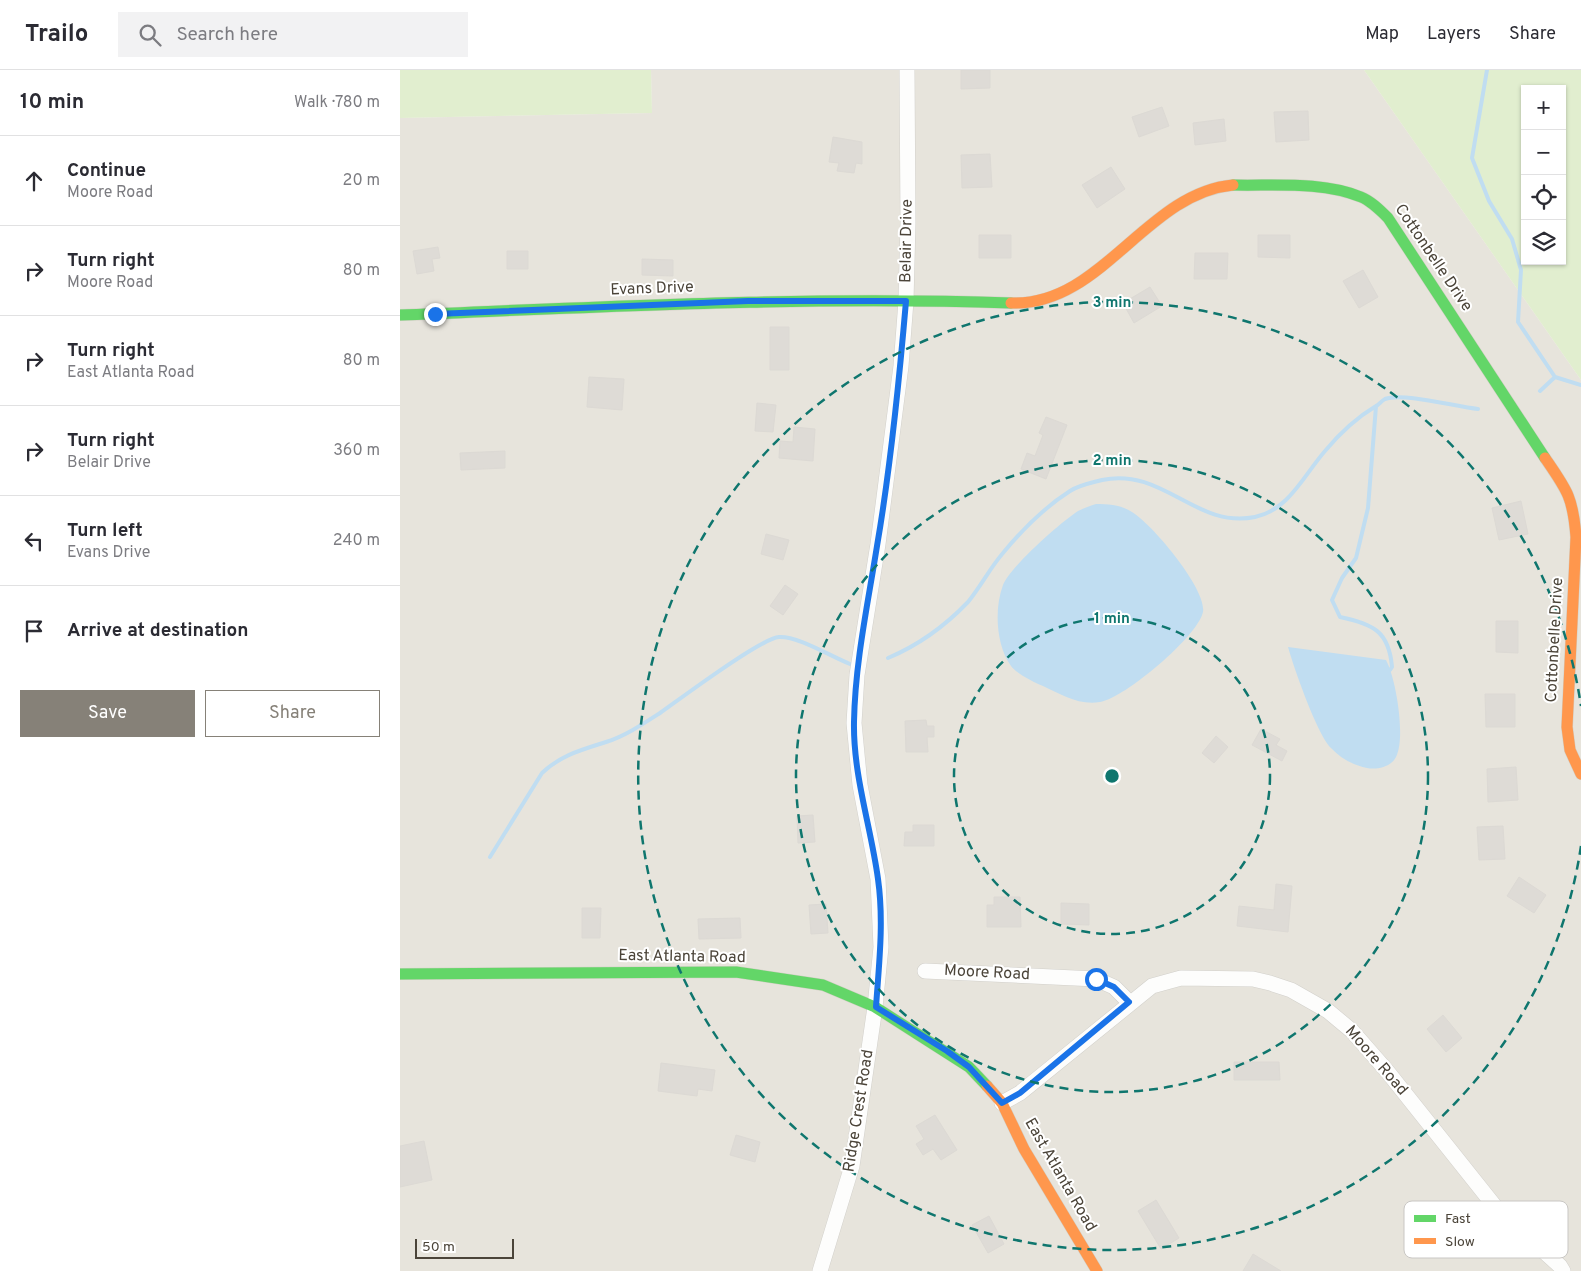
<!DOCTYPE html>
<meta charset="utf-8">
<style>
body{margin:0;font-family:Overpass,sans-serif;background:#f2f2f3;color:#2b2b33}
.controls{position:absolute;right:15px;top:15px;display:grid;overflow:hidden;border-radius:0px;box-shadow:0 1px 4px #0004}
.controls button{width:45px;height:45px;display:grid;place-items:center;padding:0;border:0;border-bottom:1px solid #e1e1e2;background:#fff;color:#2b2b33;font:25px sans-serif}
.scale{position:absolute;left:15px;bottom:12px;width:99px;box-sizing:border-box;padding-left:5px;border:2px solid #4b4439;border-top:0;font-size:14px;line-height:18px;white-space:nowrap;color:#4b4439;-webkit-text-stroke:4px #fff;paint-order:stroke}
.stop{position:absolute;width:15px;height:15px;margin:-11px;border:4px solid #1a73e8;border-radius:50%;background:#fff}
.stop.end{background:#1a73e8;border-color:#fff;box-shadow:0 1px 5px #0008}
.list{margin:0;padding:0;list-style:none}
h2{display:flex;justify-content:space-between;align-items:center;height:65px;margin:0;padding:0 20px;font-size:21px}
h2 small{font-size:16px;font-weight:400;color:#7c7c81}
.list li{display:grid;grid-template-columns:32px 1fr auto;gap:15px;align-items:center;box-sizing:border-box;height:90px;padding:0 20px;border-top:1px solid #e1e1e2}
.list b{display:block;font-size:19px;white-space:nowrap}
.list p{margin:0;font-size:16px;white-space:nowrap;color:#7c7c81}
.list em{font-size:16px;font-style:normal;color:#7c7c81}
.actions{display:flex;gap:10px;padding:15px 20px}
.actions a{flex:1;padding:11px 0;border:1px solid #868178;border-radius:0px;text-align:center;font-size:18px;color:#868178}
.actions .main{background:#868178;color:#fff}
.icon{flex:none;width:28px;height:28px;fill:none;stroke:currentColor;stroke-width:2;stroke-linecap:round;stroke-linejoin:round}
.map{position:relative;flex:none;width:1181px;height:1201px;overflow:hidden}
header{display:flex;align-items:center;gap:30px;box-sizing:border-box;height:70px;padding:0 25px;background:#fff;border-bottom:1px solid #e1e1e2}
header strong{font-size:24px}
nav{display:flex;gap:28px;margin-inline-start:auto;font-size:18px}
.search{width:350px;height:45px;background:#f2f2f3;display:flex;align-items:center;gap:12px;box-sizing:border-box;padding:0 18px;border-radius:0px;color:#7c7c81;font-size:19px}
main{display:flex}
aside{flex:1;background:#fff}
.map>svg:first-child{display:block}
</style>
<header>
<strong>Trailo</strong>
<div class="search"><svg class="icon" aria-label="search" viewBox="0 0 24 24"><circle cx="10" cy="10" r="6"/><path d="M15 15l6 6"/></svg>Search here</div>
<nav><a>Map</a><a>Layers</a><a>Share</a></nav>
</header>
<main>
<aside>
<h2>10 min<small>Walk · 780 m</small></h2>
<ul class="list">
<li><svg class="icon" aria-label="ahead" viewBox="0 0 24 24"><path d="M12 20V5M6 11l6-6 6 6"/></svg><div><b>Continue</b><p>Moore Road</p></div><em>20 m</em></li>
<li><svg class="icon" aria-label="right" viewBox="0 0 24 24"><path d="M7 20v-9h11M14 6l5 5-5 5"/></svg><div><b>Turn right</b><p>Moore Road</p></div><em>80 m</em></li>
<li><svg class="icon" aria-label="right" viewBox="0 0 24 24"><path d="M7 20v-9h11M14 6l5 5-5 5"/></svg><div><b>Turn right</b><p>East Atlanta Road</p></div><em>80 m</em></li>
<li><svg class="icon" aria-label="right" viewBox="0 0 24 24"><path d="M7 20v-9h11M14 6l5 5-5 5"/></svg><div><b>Turn right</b><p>Belair Drive</p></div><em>360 m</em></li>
<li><svg class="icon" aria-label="left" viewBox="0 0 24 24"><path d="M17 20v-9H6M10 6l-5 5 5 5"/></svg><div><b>Turn left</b><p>Evans Drive</p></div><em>240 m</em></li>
<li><svg class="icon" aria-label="arrive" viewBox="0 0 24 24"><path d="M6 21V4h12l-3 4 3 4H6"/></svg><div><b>Arrive at destination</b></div></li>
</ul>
<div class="actions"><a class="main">Save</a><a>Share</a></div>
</aside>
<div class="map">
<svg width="1181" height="1201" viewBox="0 0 1181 1201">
<rect width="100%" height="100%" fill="#f4f2ee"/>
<path fill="#e7e4dc" d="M251 0H964L1181 310V1201H0V48L252 43Z"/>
<path fill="#e1eecf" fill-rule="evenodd" d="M0 0H251L252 43 0 48Z
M964 0H1181V310ZM1125 19H1162V191H1125Z"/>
<path fill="#c0ddf1" d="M696 434C709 434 721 435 732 442 752 454 807 519 803 542 798 566 725 628 700 632 680 636 660 624 643 616 633 612 617 604 611 596 596 575 594 539 603 515 610 497 661 452 678 441 684 438 690 436 696 434Z
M888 577 986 590C996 608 1006 668 996 687 991 697 977 700 967 698 953 695 940 688 931 678 917 664 894 598 888 577Z"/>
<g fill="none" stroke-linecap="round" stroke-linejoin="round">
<path stroke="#c0ddf1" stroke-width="4" d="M1087 0 1072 88 1089 131 1112 169 1121 200 1118 252 1155 307 1181 315
M1140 321 1155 307
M976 336 968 438 956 488 942 508 932 530 940 547C973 554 989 561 992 597L990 600
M488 588C519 575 545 556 568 532 581 516 590 498 603 483 622 460 645 437 670 421 679 415 691 413 702 410 764 397 795 459 855 447 889 440 904 405 925 381 940 363 956 348 976 336 979 335 981 331 985 329 1004 322 1056 337 1078 339
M90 787 142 703C161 685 181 680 206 672 225 666 243 654 260 643 280 629 361 568 379 567 398 566 430 586 450 594"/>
</g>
<path fill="#dedbd6" stroke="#dcd9d4" d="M561 0H590V18L561 19Z
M762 37 769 56 739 67 732 47Z
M908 41 909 70 876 72 874 42Z
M824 49 826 71 795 75 793 53Z
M433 67 462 72V94L456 93 454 103 437 101 439 93 429 92Z
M590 84 592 117 562 118 561 85Z
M711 97 725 119 697 138 682 115Z
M579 165H611V188H579Z
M858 165H890V188L858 187Z
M38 177 40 188 32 189 34 201 17 204 13 181Z
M107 181H128V199H107Z
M795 183H828L827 209H794Z
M242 189 273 190V206L242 205Z
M963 200 978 227 959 238 943 211Z
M750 217 762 236 734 253 723 233Z
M370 257H389V300H370Z
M189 307 224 309 222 340 187 337Z
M357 333 376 335 373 362 355 361Z
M646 347 667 355 646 409 621 399 627 383 635 386 643 365 639 363Z
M394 357 415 359 413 391 379 388 380 371 393 372Z
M105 381V398L61 400 60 383Z
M1121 431 1128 464 1099 470 1092 438Z
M366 464 389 470 383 490 361 484Z
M385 515 398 524 383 545 370 536Z
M1096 551H1118V583L1096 582Z
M1085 624H1115V657H1086Z
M526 650 527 656H534V667H527L528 682H506L505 651Z
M861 659 880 669 876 675 887 681 882 691 852 675Z
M816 666 828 677 814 693 802 683Z
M1116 697 1118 730 1088 732 1087 699Z
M413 745 415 772 398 773 397 746Z
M513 755H534V776H504L505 762H513Z
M1103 756 1105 789 1079 790 1077 757Z
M1119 807 1146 825 1134 843 1107 826Z
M876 814 892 816 888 862 837 856 839 836 874 840Z
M594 827H620L621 857H587V835H594Z
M661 833 689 834V855L661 854Z
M426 834 428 863 411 864 409 835Z
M182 838H201L200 868H182Z
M340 848 341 868 299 869 298 849Z
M1043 945 1062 968 1046 982 1027 959Z
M834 992H879L880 1010H834Z
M261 993 315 1000 312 1021 298 1019 297 1026 258 1021Z
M535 1045 557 1080 541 1090 533 1079 523 1085 516 1074 524 1069 516 1056Z
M336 1065 360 1072 355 1092 330 1085Z
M24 1071 32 1110 0 1117V1076Z
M756 1130 779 1168 761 1179 738 1141Z
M589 1146 604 1174 588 1183 572 1155Z
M853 1184 881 1201H843Z"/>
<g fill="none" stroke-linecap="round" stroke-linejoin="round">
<defs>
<path id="street" d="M525 901 696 909 714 917 729 932
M602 1033 620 1023 752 916 781 908 853 909 870 913 891 920 928 941 952 961 987 1001 1097 1139 1160 1196 1163 1201
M420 1201 452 1096 475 937 481 877 478 809 460 715 454 653 457 605 478 474 501 296 506 231 508 153 507 0"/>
<path id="fast" d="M833 115C874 116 922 111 961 127 971 131 980 140 988 148L1145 388
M0 245C204 237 407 226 611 233
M0 904 336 902 423 915 475 937 569 997 587 1016"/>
<path id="slow" d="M611 233C701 237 746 123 833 115
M1145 388C1167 420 1173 427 1176 467L1167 657 1170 680 1181 704
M587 1016 602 1033 624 1079 697 1201"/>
</defs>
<use href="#street" stroke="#d2d0cb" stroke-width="16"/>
<use href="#fast" stroke="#d3cfc5" stroke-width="12"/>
<use href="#slow" stroke="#d3cfc5" stroke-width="12"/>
<use href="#street" stroke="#fdfdfc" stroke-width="15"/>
<use href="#fast" stroke="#63d668" stroke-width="11"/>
<use href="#slow" stroke="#ff974d" stroke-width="11"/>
</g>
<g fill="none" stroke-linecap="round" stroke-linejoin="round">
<path stroke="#1a73e8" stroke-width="6" d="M35 244 348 231H506C499 313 491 395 477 476 468 533 455 593 454 652 453 705 471 757 478 809 484 851 479 894 476 937L547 981 569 997 602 1033 620 1023 729 932 714 917 696 909"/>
</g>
<g fill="none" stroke="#0f766e" stroke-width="2.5" stroke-dasharray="9 6">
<circle cx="712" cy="706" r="158"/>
<circle cx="712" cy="706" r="316"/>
<path d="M1181 776A474 474 0 1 1 1181 636"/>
</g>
<g text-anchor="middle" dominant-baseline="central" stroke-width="4" stroke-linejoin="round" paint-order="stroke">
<g font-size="16" fill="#4b4439" stroke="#fff">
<text transform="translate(507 171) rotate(-89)">Belair Drive</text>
<text transform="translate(1033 188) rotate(56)">Cottonbelle Drive</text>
<text transform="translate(252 219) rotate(-2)">Evans Drive</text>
<text transform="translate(1155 570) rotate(-87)">Cottonbelle Drive</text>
<text transform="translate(282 887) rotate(1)">East Atlanta Road</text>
<text transform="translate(587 903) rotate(3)">Moore Road</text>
<text transform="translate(976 991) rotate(49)">Moore Road</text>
<text transform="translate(459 1041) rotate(-81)">Ridge Crest Road</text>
<text transform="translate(660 1105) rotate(60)">East Atlanta Road</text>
</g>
</g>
<rect x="1004" y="1131" width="164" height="57" rx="8" fill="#fff" stroke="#c9c7c4" stroke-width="1"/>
<rect x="1014" y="1145" width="22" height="7" fill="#63d668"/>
<rect x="1014" y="1168" width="22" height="6" fill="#ff974d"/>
<g font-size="14" fill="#4b4439">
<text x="1045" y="1153">Fast</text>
<text x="1045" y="1176">Slow</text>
</g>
<circle cx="712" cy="706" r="8" fill="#0f766e" stroke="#fff" stroke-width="2.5"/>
<g font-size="15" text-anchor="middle" font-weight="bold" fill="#0f766e" stroke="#fff" stroke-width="4" stroke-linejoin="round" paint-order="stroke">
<text x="712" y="237">3 min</text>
<text x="712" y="395">2 min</text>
<text x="712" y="553">1 min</text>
</g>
</svg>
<div class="controls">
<button>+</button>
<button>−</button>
<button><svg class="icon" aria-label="locate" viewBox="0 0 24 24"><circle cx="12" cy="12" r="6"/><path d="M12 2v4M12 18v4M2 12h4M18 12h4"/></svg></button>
<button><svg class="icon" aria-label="layers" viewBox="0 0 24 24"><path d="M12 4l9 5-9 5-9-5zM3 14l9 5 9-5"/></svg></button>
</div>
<div class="scale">50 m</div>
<div class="stop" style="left:696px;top:909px"></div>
<div class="stop end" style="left:35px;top:244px"></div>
</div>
</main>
